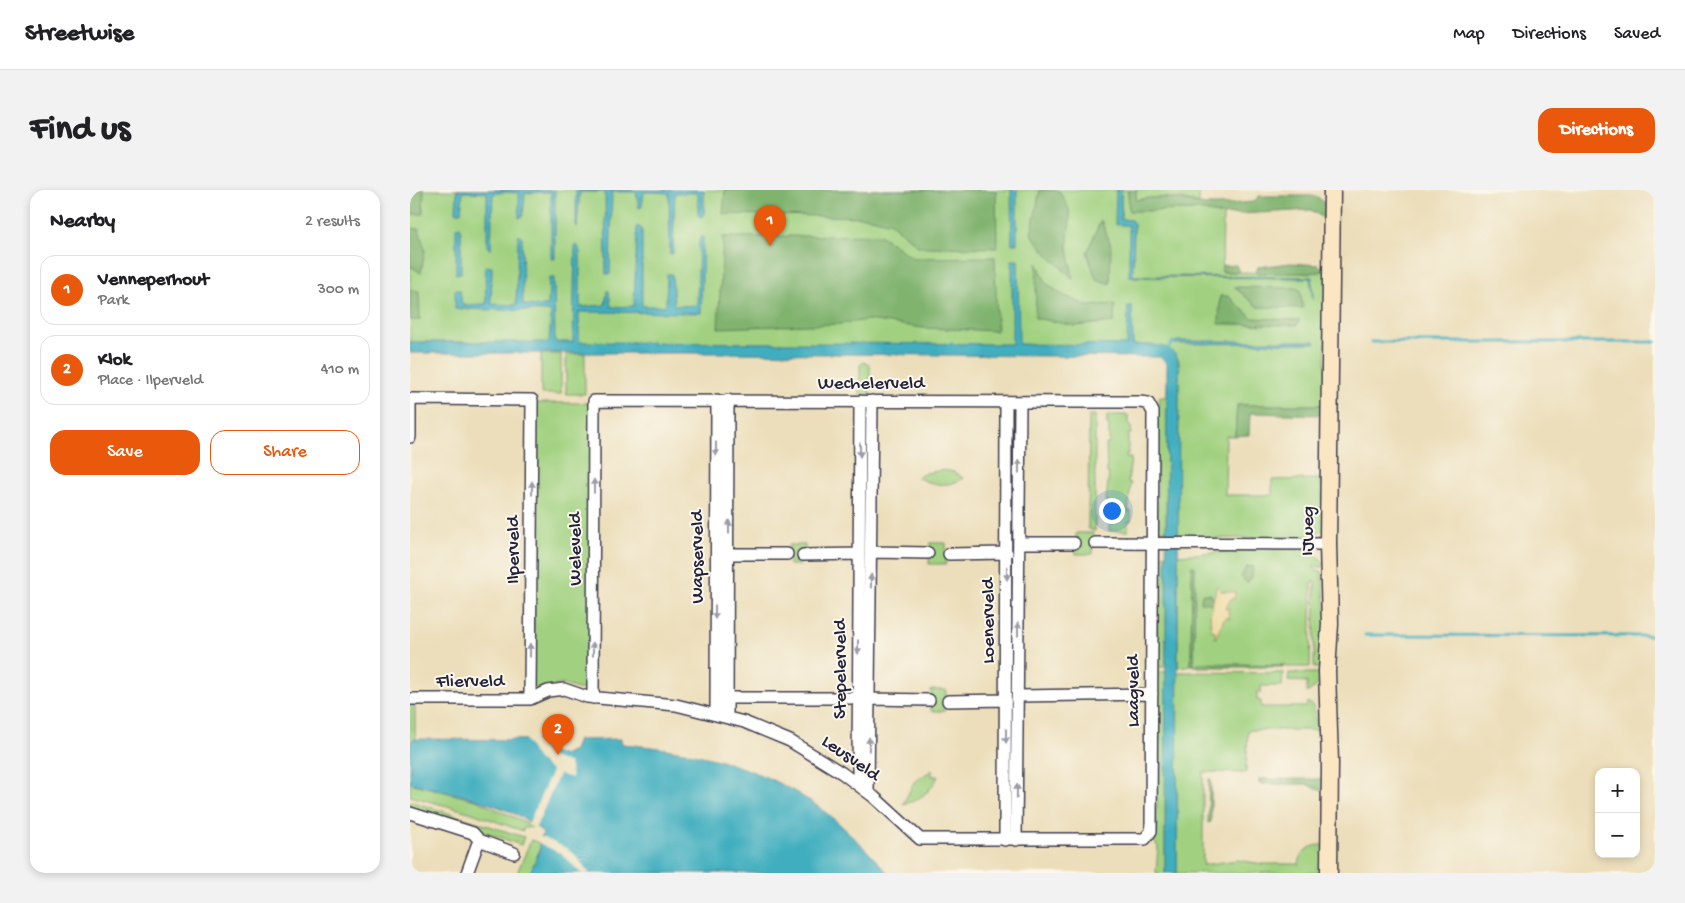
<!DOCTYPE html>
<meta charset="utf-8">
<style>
body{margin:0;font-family:"Gochi Hand",sans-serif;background:#f2f2f2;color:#202124}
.controls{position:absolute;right:15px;bottom:15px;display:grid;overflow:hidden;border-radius:10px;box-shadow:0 2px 8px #0003}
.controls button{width:45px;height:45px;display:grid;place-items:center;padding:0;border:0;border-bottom:1px solid #e0e0e0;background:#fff;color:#202124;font:25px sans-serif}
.you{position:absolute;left:701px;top:320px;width:18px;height:18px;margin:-12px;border:4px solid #fff;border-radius:50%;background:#1a73e8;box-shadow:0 0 0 8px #1a73e833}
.badge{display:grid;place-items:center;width:32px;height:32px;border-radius:50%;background:#ea580c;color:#fff;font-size:16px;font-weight:700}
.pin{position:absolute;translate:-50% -41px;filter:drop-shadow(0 1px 2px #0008)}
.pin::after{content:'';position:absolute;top:26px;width:18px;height:15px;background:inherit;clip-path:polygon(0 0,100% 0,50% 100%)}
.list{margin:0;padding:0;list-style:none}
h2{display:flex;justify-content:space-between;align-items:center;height:65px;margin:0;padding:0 20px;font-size:21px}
h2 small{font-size:16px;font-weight:400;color:#757577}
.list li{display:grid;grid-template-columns:32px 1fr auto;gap:15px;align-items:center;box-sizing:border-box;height:70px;margin:0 10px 10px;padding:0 10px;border:1px solid #e0e0e0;border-radius:15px}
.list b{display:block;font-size:19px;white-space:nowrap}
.list p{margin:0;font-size:16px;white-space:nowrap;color:#757577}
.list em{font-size:16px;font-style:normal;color:#757577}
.actions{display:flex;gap:10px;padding:15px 20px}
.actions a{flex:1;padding:11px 0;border:1px solid #ea580c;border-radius:15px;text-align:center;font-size:18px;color:#ea580c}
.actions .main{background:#ea580c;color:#fff}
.map{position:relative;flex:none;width:1245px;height:683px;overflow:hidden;border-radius:15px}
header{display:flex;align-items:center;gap:30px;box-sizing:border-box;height:70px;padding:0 25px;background:#fff;border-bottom:1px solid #e0e0e0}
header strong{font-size:24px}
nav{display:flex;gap:28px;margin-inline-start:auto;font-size:18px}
.intro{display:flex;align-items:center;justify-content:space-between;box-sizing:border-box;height:120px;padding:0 30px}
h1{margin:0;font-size:35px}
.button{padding:12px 22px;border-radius:15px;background:#ea580c;color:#fff;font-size:18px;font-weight:700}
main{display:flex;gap:30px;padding:0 30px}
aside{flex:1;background:#fff;border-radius:15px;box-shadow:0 2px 8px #0003}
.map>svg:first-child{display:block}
</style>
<header>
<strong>Streetwise</strong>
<nav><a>Map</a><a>Directions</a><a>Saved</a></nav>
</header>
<div class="intro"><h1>Find us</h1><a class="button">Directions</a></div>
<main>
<aside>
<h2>Nearby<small>2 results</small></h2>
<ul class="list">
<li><span class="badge">1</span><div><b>Venneperhout</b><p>Park</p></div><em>300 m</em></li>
<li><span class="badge">2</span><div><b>Klok</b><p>Place · Ilperveld</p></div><em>410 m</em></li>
</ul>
<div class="actions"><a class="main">Save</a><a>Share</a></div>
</aside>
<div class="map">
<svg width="1245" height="683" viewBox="0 0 1245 683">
<rect width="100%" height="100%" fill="#fbf7ec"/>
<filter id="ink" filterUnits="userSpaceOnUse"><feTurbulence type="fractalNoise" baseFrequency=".02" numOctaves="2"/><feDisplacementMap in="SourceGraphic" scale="10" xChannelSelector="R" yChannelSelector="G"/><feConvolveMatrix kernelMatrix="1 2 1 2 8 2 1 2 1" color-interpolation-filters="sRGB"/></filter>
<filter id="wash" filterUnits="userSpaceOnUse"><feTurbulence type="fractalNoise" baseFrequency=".0096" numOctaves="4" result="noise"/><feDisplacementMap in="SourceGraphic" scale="20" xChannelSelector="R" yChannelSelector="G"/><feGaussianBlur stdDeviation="1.12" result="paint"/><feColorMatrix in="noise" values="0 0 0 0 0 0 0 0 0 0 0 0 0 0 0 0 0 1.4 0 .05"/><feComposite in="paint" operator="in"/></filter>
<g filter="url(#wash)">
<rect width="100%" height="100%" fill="#ecdeba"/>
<path fill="#a1d180" stroke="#627a5e" d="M0 0H708V30L720 31 723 76 724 34 721 30 711 29V0H718L719 21 788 20 813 25 812 82 899 83 916 81 915 215H827L825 246H816L815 305H862V290L911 289 914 339 903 347 768 349 769 170 765 165 723 155 0 152Z
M726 0H789V14C769 6 747 6 726 10Z
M131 164H151V204H131Z
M156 164H175V204H156Z
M453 172 460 175V205H450V175Z
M749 207H757L756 341H748V343L746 219 749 216Z
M124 213H182L180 499H168L152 494 136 499 123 498Z
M679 225H685V341L678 339Z
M697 225H718V235H721V244H718V264H716V268H721L718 292 721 293 718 321H721V331H718V341H699V312L696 311 699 283H697L696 254H699V235L697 234Z
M532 280 544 282 553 288C539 298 521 295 507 287L516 283Z
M666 343H683V364H666Z
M520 353H536V374H519Z
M379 355H395V360H391L390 375H379Z
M853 359 902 360 914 373V377H903L907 381H912L917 431 910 478H904L905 392H902L900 477H877V475L784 476V377L782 376 781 475 768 477V365Z
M748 365H757L756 477H747Z
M748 482H756L755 683H746L748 657 744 651V644H747V630H745V619L747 618V603H745V594H748V577H745V561H748V527H745V487H748Z
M767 482 873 483 872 496H851V502H847V510L851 511V517H896L898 512 904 517 907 540H838L836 583 793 582V675L827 670 853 674H889C891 660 902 654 915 655L914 683H767Z
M879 483H910L908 495 897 503V492L878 491Z
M521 500H536L535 521H521Z
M0 515H5V549L0 557Z
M522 580V586H528C522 601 509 611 493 614L504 592Z
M0 593 68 611 126 637 114 638 113 641 59 622 0 606Z
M0 611 114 647 111 655 56 635 0 618Z
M121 650 129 653 130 659 120 683H107Z"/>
<path fill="#80b36e" stroke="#516a54" d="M0 0H14L13 24H0Z
M315 0H586L587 58 509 57 481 33 457 27 313 24Z
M630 0H648C668 29 657 26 658 57 659 67 662 78 663 89L638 65 621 44Z
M718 0H726V10C749 5 767 9 789 14 806 17 827 13 844 12L849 6H906L915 13 916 30 901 20 813 25 788 20 719 21Z
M691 30 701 55 700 94 686 89 677 62Z
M0 38 9 39 15 60 11 83 2 77 0 78Z
M470 45 503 68 585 67 587 141 513 138 458 130 430 134 308 138 313 47Z
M627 73 637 94 653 105 677 116 705 114 704 132 665 136 625 128Z
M881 73 909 75 916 81 899 83H845L848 77Z
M826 75 829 82H812V76Z
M824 97 887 98 890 100 893 118 848 117Z
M0 99 9 101 10 130H0Z
M810 106H818L842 128 890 130 887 135 809 134Z
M827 215H915V225L840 223 839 245 825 246Z
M782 376H785L784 475H781Z
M843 376 842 387 837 393 831 387 836 377Z
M792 404H801L804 414 791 412Z
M788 473 873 475V477H787Z
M799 589H801V632L798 633Z
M849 589H914V602L896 594H849Z"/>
<path fill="#eeda9e" stroke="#887e6c" d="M807 395 811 401 825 402V408L821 409 815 419 819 418 818 423 820 429 815 427 805 449V441L801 440 800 423Z"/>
<path fill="#41aebf" stroke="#32687d" d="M47 0H145V69H141V2L115 3 113 26 109 28V3L93 2 83 4 81 59H79L77 56V3L53 2 51 22H46Z
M166 0H294V26L290 27 288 24V3H265L263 63 260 65 259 3 234 2 232 17 229 18 226 2H202L200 84H196L195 2H170L167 37 166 34Z
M601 0H607V54H602Z
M706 0H711V29L721 30 724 34 723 86 902 87 903 110 900 88 719 87V36L705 34Z
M227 36 232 39V116H254L256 114 257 84H262L264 114 266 116 287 115 289 51 291 46 293 47 291 123 169 122V152L602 154V70H608L609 154 717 155 718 116H722L723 155C742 155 768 152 769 177L767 683H755L757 174 750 167 311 163H0V152H139L141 124 138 121 45 119V100H50L52 115 76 114 75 76 82 77 81 114 106 115 108 45 112 46 113 115 138 116 139 88H144L145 152H163L165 55 168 56 170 62V117L195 115 197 101H199L201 117 224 116Z
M46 37H50L51 41V83L46 84Z
M769 151H905L906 153 763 154 761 152Z
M3 549 136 550 141 561 152 565 164 560 168 550 211 549 212 554C293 560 375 582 435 639 450 653 464 668 478 683H120L130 659 129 653 133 643C107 615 37 602 0 593V557Z"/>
<path fill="#ecdeba" d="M115 549H125L139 566 159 573 162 588 149 584 125 639 118 635 142 581 128 570Z
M129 646 156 658 168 668 179 683H171L152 664 127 652Z"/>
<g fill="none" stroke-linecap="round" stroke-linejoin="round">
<path stroke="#41aebf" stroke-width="3" d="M961 152H1245
M755 161 764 152
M955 445 1245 446"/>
</g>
</g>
<g filter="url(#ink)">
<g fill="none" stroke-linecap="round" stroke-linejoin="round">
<defs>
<path id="street" d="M0 209 122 210 120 509
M0 247V209
M609 353H664
M685 353 918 354
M462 362 518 363
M319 364H377
M539 364 597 363
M393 365 449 364
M608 506 742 504
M317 508H449
M0 509H120
M120 509 138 501 154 499 177 507 266 515 334 532 380 551 432 583 464 607 510 649H735L741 641 743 222 738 213 729 212 184 211 183 508
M460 509 519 510
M538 511 596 510
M306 523 307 210
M317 526 318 210
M448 594 450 211
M458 602 462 211
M0 623 63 643 69 650 104 663
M595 650 596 212
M606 650 610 212
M57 683 69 650"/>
<path id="secondary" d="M919 683 920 572 917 481 920 434 918 354 922 0"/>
</defs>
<use href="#street" stroke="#403e4e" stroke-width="14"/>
<use href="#secondary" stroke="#403e4e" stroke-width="19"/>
<use href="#street" stroke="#fff" stroke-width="11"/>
<use href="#secondary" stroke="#fbe6c4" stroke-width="16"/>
</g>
<defs><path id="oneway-solid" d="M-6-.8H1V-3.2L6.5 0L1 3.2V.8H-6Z" transform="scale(1.25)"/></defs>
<g fill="#9c9ca7">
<use href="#oneway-solid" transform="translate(306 259) rotate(90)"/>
<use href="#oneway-solid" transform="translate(450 260) rotate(90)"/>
<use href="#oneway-solid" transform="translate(609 276) rotate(-89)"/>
<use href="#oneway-solid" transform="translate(184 296) rotate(-90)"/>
<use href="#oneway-solid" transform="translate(122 298) rotate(-90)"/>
<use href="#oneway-solid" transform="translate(319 337) rotate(-90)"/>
<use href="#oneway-solid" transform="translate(597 383) rotate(90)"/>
<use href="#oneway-solid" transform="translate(461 391) rotate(-89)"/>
<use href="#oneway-solid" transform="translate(305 422) rotate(90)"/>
<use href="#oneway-solid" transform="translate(608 439) rotate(-90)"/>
<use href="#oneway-solid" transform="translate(448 457) rotate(90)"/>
<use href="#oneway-solid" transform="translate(183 459) rotate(-90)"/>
<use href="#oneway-solid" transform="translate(120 460) rotate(-90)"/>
<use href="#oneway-solid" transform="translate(596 546) rotate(90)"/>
<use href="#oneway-solid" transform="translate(459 554) rotate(-89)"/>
<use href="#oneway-solid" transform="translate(607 601) rotate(-89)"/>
</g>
</g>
<g text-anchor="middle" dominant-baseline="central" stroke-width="4" stroke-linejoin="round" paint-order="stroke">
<g font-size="19" fill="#22223b" stroke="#fbf7ec">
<text x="461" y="194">Wechelerveld</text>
<text transform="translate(899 341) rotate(-89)">IJweg</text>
<text transform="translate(166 359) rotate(-90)">Weleveld</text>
<text transform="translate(104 360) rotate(-90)">Ilperveld</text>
<text transform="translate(288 367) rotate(-90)">Wapserveld</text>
<text transform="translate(579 431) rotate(-90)">Loenerveld</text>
<text transform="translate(431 479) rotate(-90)">Stepelerveld</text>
<text x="60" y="492">Flierveld</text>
<text transform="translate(724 501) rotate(-90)">Laagveld</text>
<text transform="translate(440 569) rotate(35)">Leusveld</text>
</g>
</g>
</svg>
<div class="controls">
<button>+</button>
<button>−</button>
</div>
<div class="you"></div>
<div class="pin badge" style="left:360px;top:56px">1</div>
<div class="pin badge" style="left:148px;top:565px">2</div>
</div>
</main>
